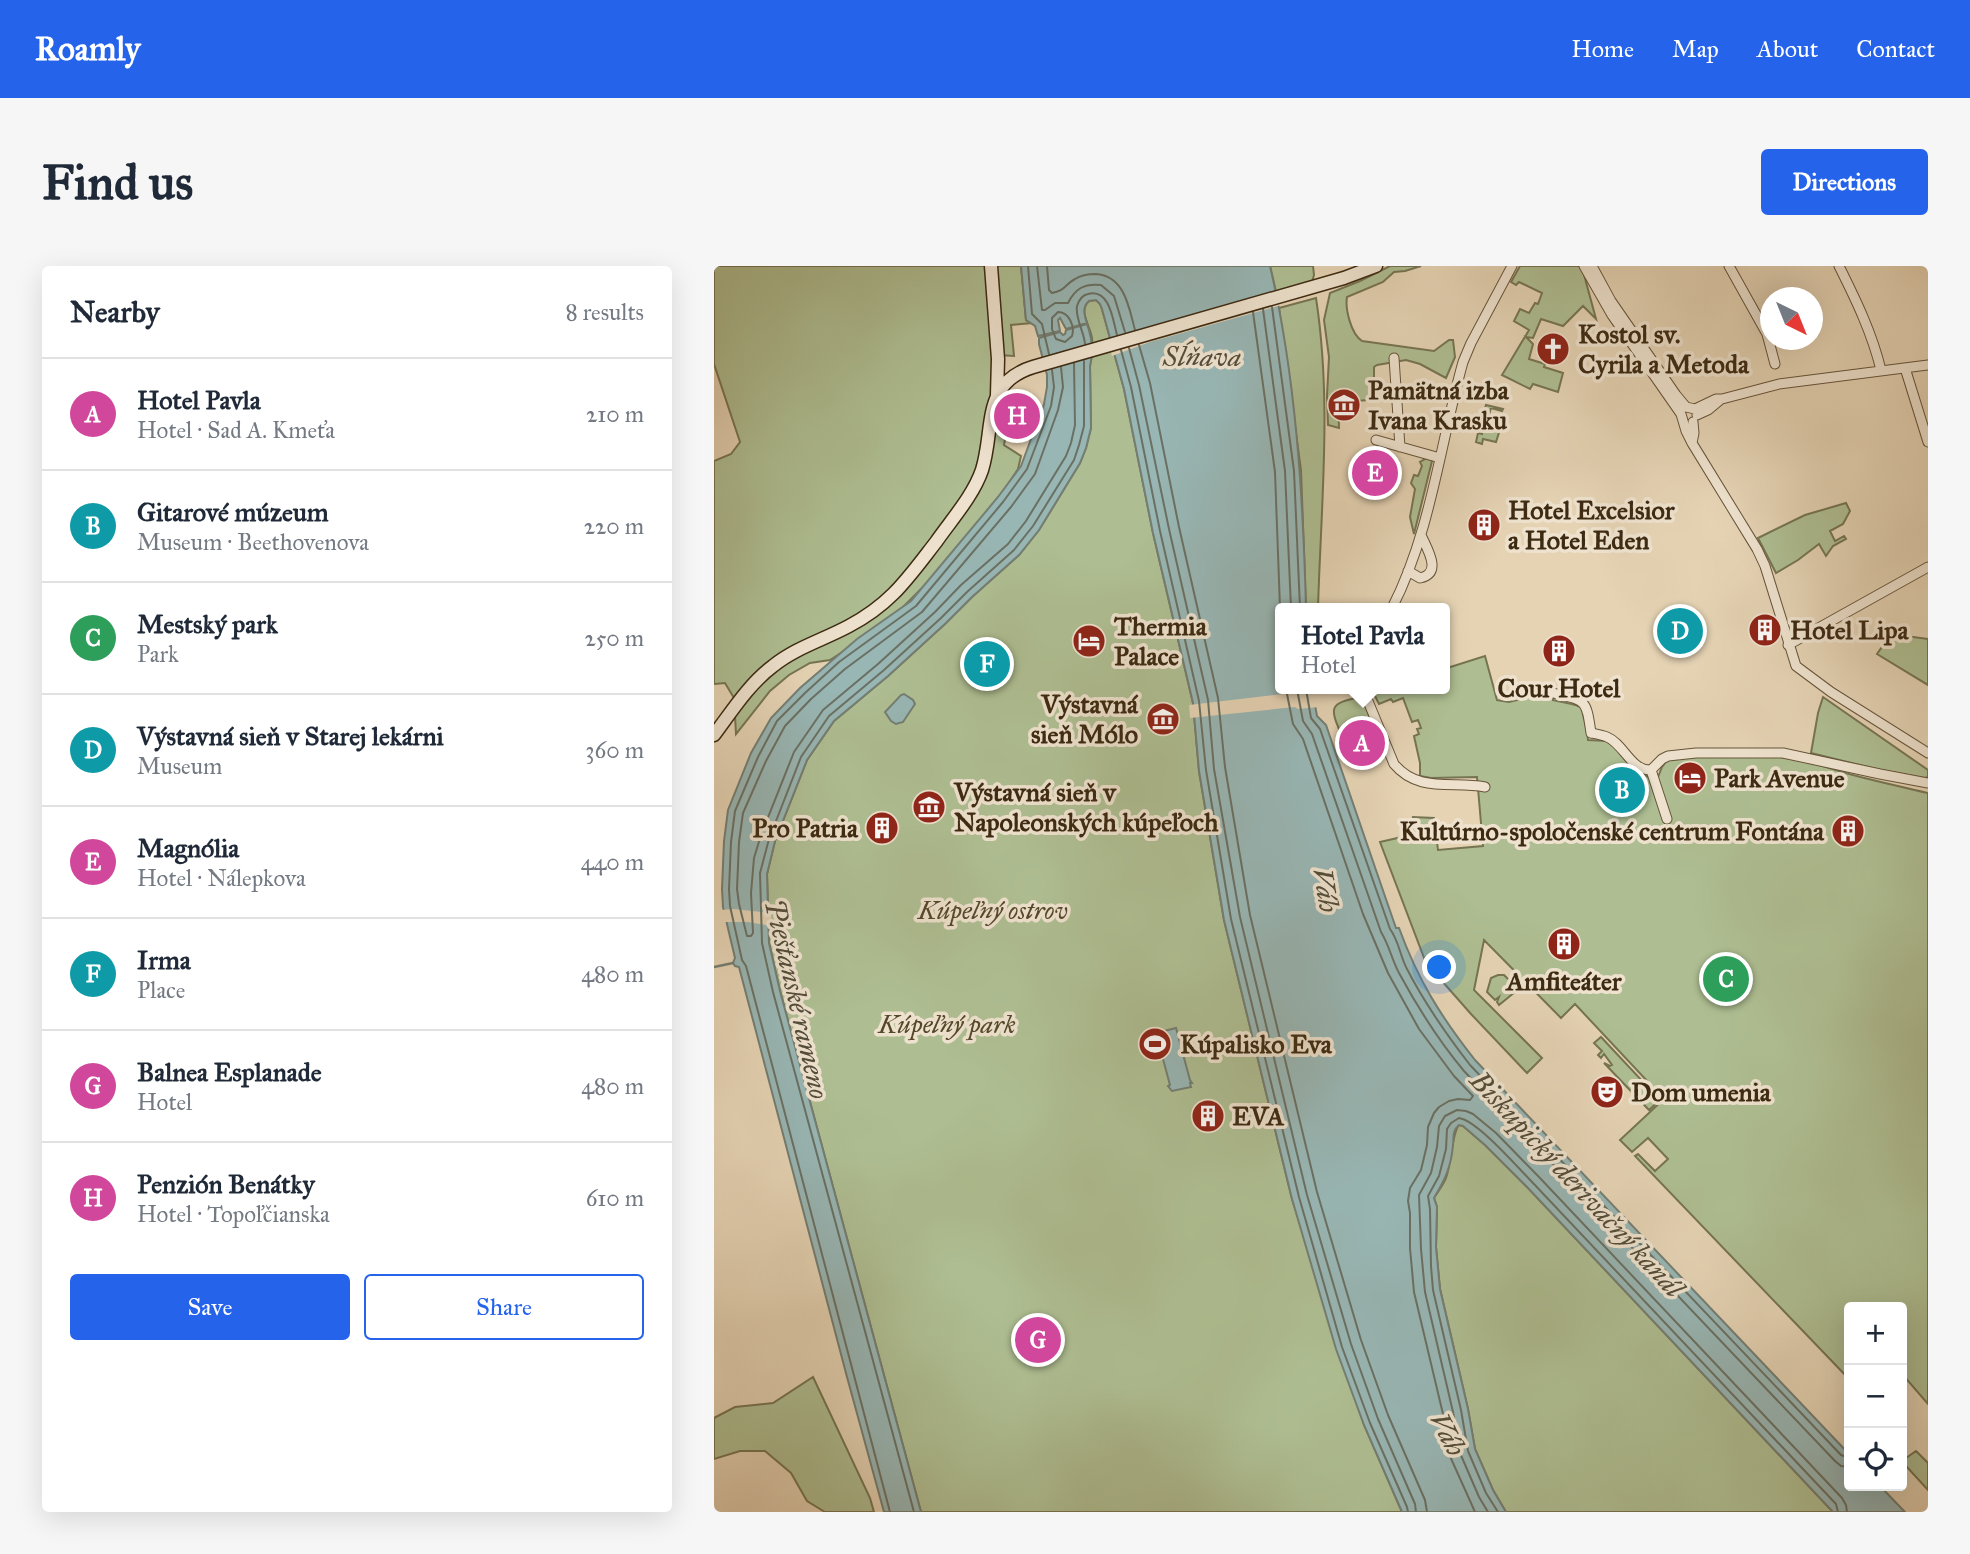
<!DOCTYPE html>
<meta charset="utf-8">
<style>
body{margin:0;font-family:"IM FELL Great Primer",serif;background:#f6f6f7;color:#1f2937}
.controls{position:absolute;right:21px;bottom:21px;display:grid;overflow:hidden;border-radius:7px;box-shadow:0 7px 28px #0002}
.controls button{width:63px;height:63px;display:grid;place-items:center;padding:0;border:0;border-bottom:2px solid #e0e1e3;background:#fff;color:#1f2937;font:35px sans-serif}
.compass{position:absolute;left:1046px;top:21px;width:63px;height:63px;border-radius:50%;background:#fff;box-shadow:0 7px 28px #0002;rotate:137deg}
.you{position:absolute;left:726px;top:702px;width:24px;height:24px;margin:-18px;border:5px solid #fff;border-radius:50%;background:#1a73e8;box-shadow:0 0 0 10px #1a73e833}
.badge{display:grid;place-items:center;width:46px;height:46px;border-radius:50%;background:#2563eb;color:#fff;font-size:23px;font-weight:700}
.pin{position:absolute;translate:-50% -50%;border:4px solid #fff;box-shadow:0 2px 7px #0006}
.popup{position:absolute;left:561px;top:337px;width:175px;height:91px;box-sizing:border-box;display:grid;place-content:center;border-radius:7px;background:#fff;filter:drop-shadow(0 2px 5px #0005);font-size:23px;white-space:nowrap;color:#747a83}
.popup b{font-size:26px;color:#1f2937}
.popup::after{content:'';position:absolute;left:50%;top:100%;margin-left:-14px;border:14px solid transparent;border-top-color:#fff}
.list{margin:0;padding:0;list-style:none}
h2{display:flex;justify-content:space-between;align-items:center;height:91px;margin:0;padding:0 28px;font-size:30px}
h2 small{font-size:23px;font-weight:400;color:#747a83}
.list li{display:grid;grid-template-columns:46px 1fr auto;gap:21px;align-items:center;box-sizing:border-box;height:112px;padding:0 28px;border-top:2px solid #e0e1e3}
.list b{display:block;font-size:26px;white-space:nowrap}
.list p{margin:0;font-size:23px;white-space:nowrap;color:#747a83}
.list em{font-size:23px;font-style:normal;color:#747a83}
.actions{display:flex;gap:14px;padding:21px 28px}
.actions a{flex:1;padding:16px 0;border:2px solid #2563eb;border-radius:7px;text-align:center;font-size:24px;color:#2563eb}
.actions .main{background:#2563eb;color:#fff}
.icon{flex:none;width:38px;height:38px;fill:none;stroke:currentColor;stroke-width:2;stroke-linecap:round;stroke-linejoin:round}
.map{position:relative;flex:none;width:1214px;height:1246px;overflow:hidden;border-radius:7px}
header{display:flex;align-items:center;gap:42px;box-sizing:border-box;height:98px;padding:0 35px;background:#2563eb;color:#fff}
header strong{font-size:33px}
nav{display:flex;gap:38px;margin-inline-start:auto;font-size:24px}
.intro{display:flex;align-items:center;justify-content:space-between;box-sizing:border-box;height:168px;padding:0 42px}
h1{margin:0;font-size:49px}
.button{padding:18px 32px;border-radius:7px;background:#2563eb;color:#fff;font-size:24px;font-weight:700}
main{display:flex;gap:42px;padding:0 42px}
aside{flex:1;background:#fff;border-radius:7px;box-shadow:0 7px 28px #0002}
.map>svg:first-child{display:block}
</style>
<header>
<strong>Roamly</strong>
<nav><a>Home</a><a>Map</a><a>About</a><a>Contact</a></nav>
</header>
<div class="intro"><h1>Find us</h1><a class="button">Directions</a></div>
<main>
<aside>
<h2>Nearby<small>8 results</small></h2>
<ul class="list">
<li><span class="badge" style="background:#d1479c">A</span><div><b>Hotel Pavla</b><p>Hotel · Sad A. Kmeťa</p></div><em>210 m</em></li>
<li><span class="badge" style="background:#0f9aa8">B</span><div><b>Gitarové múzeum</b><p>Museum · Beethovenova</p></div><em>220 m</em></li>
<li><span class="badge" style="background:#2e9e5b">C</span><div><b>Mestský park</b><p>Park</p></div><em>250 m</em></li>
<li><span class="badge" style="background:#0f9aa8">D</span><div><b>Výstavná sieň v Starej lekárni</b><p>Museum</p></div><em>360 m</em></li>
<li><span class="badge" style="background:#d1479c">E</span><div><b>Magnólia</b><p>Hotel · Nálepkova</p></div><em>440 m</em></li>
<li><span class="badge" style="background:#0f9aa8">F</span><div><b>Irma</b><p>Place</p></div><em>480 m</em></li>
<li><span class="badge" style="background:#d1479c">G</span><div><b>Balnea Esplanade</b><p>Hotel</p></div><em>480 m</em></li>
<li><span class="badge" style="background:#d1479c">H</span><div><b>Penzión Benátky</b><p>Hotel · Topoľčianska</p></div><em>610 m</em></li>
</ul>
<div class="actions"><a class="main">Save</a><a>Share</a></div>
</aside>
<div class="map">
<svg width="1214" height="1246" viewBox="0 0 1214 1246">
<rect width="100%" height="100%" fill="#e5d3b4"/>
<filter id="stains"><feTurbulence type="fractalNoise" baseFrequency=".00286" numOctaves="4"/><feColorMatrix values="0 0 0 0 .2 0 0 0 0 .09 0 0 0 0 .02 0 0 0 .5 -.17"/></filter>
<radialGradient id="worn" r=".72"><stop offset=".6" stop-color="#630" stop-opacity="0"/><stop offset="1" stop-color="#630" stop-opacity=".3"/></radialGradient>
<path fill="#aebe92" stroke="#767452" stroke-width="2" d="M0 0H307L312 54 318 57 297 59 300 90 284 89 282 126 297 141 290 179 307 190 304 203 274 249 240 290 173 357 116 394 96 397 75 409 56 425 22 468 20 432 11 417 0 418V195L17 188 26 176 0 98Z
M556 0H599L600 9 598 16 562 26Z
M676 0H707L691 5 680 6 669 16 633 31C631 43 637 68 648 75L720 85 735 74H739L741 91 732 112 706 98 692 94 663 99 660 101V125L655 126V134L641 135 640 132H624L625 162 614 159 613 130 615 91 610 54 616 27 646 15Z
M806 0H866L869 5 882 53 869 40 849 60 827 53 819 72 812 71 819 78 815 93 831 98 830 101 849 107 844 126 819 118 816 123 788 109 815 64 800 55 806 43 815 47 821 37 824 38 828 27 805 16 802 19 797 16Z
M602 32C618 135 607 238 604 342H592L587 204 565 42Z
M382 34 386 38 388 43 410 123 439 267 479 437 485 505 510 654 578 933 650 1159 688 1246H207L66 725 55 677 53 608 61 575 93 494 120 455 174 410 232 357 258 331 305 289 325 264 366 197 372 182 377 162 376 100C378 91 379 81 378 72 376 59 364 45 375 35Z
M772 139 789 143 788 145 777 142 774 152 788 157 782 176 769 173 768 178 762 176 764 167 768 168 769 162 766 160Z
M713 192 718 195 700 268 696 251 701 223 697 217 700 209 704 210 708 200 706 196Z
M1132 237 1136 245 1129 258 1116 265 1121 275 1130 270 1132 273 1119 280 1112 290 1105 278 1084 294 1062 307 1044 272 1091 249Z
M1177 368 1214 373V419L1163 388Z
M771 390 783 434 795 436 820 430 826 431 827 427 839 431V434C875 442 870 437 874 474L894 475 905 482 914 497 937 513 944 511 948 501 954 493C1000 488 1054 485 1099 497 1111 500 1123 505 1135 508 1161 515 1188 521 1214 527V1138L1188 1108V1041H1135V1113L921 890 924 888 941 905 954 893 934 872 918 886 906 874 950 833 861 738 847 752 770 674 760 724 828 792 813 807 757 748 712 697 666 576 701 568 699 551 720 552 724 584 769 580 763 511 717 512 706 510V497L700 470 705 468 703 463 707 462 704 454 698 456 689 432 679 436 677 433 665 438 659 426 668 423H730V403Z
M648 431 661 465 649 470 647 466 629 472C615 441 614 437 648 431Z
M1109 431 1214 504V511L1211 512 1166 504 1097 487 1104 447Z
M784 709H790L798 717 799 721 802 722 801 726 785 739 783 736 785 731 781 734 773 726 777 712Z
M887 771 946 834 935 844 890 797 896 800 898 799 890 788 887 792 884 789 888 785 880 777Z
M745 859 749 860 771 879 814 922 1119 1246H792L779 1224 761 1183 754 1143 726 1023 722 981 723 941 720 932C724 925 729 920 732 912 737 899 738 866 745 859Z
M99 1111 156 1232 160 1246H111L93 1235 77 1207 51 1185H26L0 1193V1152L21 1141 59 1137Z
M1202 1185 1214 1197V1224L1191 1199 1192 1192Z"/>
<path fill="#98b6b4" stroke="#747e73" stroke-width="2" d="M307 0H556C582 111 589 229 592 342H566V423H598L603 450 612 459 674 639 682 662H685C704 714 727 751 761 794L1135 1188V1220H1166L1191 1246H1119L814 922 771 879 749 860 745 859C738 865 740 871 739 879 737 902 731 913 720 932L723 941 722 981 726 1023 754 1143 761 1183 779 1224 792 1246H688L650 1159 622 1083 578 933 510 654 485 505 479 437 439 267 410 123 388 43 386 38 382 34 375 35C368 41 370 48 373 57L352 63 346 52 344 54 346 65 324 70 321 60 312 54Z
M373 58C378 72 380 85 376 100L377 162 372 182 366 197 325 264 305 289 258 331 232 357 174 410 120 455 93 494 61 575 53 608 55 677 66 725 207 1246H170L133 1111 25 701 21 700 19 697 21 692 9 641 8 623 10 575 14 544 37 487 57 452 86 422 143 373 197 335 284 231 307 200 330 138 333 121V109L325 78V72L346 66 349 69 351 68 352 64Z
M190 428 199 434 201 438 189 456 182 458 177 455 171 446 187 429Z
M462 762 476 814 478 817H476L477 821 458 825 454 820 456 819 442 767Z"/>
<path fill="#e5d3b4" d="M566 26 568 39 436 76 398 90 394 76Z
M602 424 605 441 584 443 581 441 476 452 475 439Z
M20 643 57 647 58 660 34 656H9L6 644Z"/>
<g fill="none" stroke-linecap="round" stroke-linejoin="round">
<path stroke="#6a7063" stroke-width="2" d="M314 0 318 48 328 58 335 88
M323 0 328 44H331L341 37H354C361 23 370 17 387 19L400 30 411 66
M333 0 335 24 338 27C351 25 350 19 361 13 367 9 375 8 382 8 411 10 415 42 421 64
M558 41 580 205 586 342
M549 43 571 205 577 342
M344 46C355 46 361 60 358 70L351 76 342 73 338 63V52Z
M539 46 561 206 566 342
M371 78C370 65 361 53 363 40 365 34 368 29 374 28 396 22 399 55 403 69
M425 79 436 117 465 261 504 432 511 501 536 649 603 926 647 1074 674 1149 711 1234 713 1246
M415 82 425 119 455 263 494 434 500 503 526 651 593 929 637 1078 664 1153 701 1238 702 1246
M407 84 417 121 446 265 485 435 492 504 517 653 585 931 628 1081 656 1157 693 1241 694 1246
M347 101 349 121 344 144 321 208 297 241 208 346 131 403 97 433 71 460 52 495 29 547 25 576 23 623 25 638 33 670H37L39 667 37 627 40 592 47 569 80 486 109 444 164 398 221 346 247 319 294 278 312 255 352 190 357 177 361 159 360 97
M572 423 579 458 589 473 649 648 674 707 705 763 740 810 759 830 756 834 744 833 735 835 725 841 720 847 714 861 713 879 707 904 696 922 694 935 696 947V982L700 1026 729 1148 735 1188 761 1246
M583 423 589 455 598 468 667 666C675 679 678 694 685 707 704 742 724 774 750 805L1121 1195 1127 1200 1135 1201
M592 423 597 452 606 463 676 663C685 675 686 690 693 703 711 738 732 768 756 799L1127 1189 1135 1192
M176 1246 32 700 28 694 16 640 15 623 17 576 21 545 44 491 63 455 91 427 125 396 202 340 289 236 313 203 337 140 340 121 338 104
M200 1246 59 726 48 677 46 607 55 573 87 491 115 450 170 404 227 352 253 326 300 284 319 260 360 194 365 179 370 160V95
M774 1246 765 1231 746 1187 739 1146 711 1026 707 983 705 929 717 907 723 881 725 860 731 850 743 844 752 845 759 848 782 867 825 911 1128 1232 1132 1239 1133 1246
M784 1246 772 1227 754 1185 747 1144 719 1024 717 1000 716 943 714 930 725 910 732 883 733 863 737 857 745 852C764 855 804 902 819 917L1122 1238 1124 1246"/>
<path stroke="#747e73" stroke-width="2.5" d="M0 701 19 697"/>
<defs>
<path id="minor" d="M870 0 898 49 967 148 972 165 978 177 1043 283 1051 300 1082 400 1117 426 1214 487
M878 0 897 35 962 129 972 141 981 143
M1015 0 1053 68 1061 98
M1125 0C1142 34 1158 67 1167 104
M680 92 686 181
M1191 102 1214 176
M981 143 1002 133H1008L1065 118 1214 99
M983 149 994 144 1006 134
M662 174 726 192
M978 177 980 167 979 156
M694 305 706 312C729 307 713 283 707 269
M678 342C717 266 726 178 749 96L757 77 798 0
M1074 379 1214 301
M649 423 680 498C704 527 738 515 771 521
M839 427C872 435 872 432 877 467 882 468 888 469 893 471 910 478 917 505 937 504L953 553
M937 504 948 493 954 490 982 487H1069L1166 508 1214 517"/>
<path id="secondary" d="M277 0 284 93 283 129
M0 469C18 445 35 418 59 400 81 382 109 374 135 360 177 338 194 312 222 276 238 253 259 230 268 204 281 162 267 117 319 101L630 12 662 0"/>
</defs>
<use href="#minor" stroke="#67543a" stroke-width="11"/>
<use href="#secondary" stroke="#3d2a12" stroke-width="15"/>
<use href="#minor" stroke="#eee2ce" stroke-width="9"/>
<use href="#secondary" stroke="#eee2ce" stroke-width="12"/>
</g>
<defs>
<symbol id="church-disc" viewBox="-11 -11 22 22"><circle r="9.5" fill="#8f2418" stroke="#eee2ce"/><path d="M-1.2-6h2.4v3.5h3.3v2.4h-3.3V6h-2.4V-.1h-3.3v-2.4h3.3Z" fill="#fff"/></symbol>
<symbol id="museum-disc" viewBox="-11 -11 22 22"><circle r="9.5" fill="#8f2418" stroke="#eee2ce"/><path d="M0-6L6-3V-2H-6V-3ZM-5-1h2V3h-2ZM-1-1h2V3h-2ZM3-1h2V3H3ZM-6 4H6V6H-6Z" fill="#fff"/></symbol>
<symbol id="building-disc" viewBox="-11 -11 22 22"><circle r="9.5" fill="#8f2418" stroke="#eee2ce"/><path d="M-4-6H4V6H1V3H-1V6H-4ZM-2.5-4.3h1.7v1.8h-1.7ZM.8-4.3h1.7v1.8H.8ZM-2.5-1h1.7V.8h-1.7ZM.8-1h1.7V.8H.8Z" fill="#fff"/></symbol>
<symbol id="hotel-disc" viewBox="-11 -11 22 22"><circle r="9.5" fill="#8f2418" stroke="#eee2ce"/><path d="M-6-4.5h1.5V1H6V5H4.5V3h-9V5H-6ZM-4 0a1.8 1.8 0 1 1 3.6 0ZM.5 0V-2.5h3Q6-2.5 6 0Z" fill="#fff"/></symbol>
<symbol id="stadium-disc" viewBox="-11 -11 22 22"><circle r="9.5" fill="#8f2418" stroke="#eee2ce"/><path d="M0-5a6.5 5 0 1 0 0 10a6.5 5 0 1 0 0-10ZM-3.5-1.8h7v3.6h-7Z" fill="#fff"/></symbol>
<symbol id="theatre-disc" viewBox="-11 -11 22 22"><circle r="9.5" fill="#8f2418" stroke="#eee2ce"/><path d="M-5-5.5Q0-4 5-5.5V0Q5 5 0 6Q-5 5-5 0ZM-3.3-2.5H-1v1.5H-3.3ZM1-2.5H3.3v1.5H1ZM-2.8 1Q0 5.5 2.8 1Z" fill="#fff"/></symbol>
</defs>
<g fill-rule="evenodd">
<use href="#church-disc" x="820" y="64" width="38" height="38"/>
<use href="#museum-disc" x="611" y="120" width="38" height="38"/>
<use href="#building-disc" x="751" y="240" width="38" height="38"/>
<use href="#building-disc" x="1032" y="345" width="38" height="38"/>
<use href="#hotel-disc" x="356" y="356" width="38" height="38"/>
<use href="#building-disc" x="826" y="366" width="38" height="38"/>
<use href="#museum-disc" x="430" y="434" width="38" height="38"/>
<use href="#hotel-disc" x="957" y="493" width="38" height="38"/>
<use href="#museum-disc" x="196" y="522" width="38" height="38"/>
<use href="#building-disc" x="149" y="543" width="38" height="38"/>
<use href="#building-disc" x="1115" y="546" width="38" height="38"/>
<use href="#building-disc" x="831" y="659" width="38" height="38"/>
<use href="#stadium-disc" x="422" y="759" width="38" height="38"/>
<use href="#theatre-disc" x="874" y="807" width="38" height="38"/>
<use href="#building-disc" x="475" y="831" width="38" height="38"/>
</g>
<g text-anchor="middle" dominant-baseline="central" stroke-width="7" stroke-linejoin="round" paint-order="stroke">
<g font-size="26" font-weight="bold" fill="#3d2a12" stroke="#eee2ce" text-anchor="start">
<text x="864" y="68">Kostol sv.<tspan x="864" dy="30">Cyrila a Metoda</tspan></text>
<text x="654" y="124">Pamätná izba<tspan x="654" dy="30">Ivana Krasku</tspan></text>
<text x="794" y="244">Hotel Excelsior<tspan x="794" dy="30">a Hotel Eden</tspan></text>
<text x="400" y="360">Thermia<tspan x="400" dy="30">Palace</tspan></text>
<text x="1076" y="364">Hotel Lipa</text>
<text x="845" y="422" text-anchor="middle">Cour Hotel</text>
<text x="424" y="438" text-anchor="end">Výstavná<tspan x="424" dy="30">sieň Mólo</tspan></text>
<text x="1000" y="512">Park Avenue</text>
<text x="240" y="526">Výstavná sieň v<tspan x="240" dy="30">Napoleonských kúpeľoch</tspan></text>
<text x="144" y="562" text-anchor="end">Pro Patria</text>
<text x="1110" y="565" text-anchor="end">Kultúrno-spoločenské centrum Fontána</text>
<text x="850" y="715" text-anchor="middle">Amfiteáter</text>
<text x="466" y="778">Kúpalisko Eva</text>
<text x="917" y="826">Dom umenia</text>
<text x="518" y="850">EVA</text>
</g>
<g font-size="26" font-style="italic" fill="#54482c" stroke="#eee2ce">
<text x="279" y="644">Kúpeľný ostrov</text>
<text x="233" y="758">Kúpeľný park</text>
</g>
<g font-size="28" font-style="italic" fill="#544d3a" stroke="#eee2ce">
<text x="488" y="90">Sĺňava</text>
<text transform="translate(612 624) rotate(81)">Váh</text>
<text transform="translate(83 733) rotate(77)">Piešťanské rameno</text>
<text transform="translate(863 918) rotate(47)">Biskupický derivačný kanál</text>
<text transform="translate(734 1168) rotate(63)">Váh</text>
</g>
</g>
<rect width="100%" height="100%" filter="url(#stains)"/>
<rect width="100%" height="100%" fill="url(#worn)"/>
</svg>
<div class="controls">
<button>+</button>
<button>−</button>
<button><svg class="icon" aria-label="locate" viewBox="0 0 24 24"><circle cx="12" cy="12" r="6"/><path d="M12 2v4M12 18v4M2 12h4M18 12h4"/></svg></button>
</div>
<svg class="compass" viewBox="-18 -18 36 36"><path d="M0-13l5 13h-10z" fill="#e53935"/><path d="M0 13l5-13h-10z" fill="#747a83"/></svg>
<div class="you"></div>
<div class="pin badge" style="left:648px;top:477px;background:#d1479c">A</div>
<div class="popup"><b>Hotel Pavla</b>Hotel</div>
<div class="pin badge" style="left:908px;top:524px;background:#0f9aa8">B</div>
<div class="pin badge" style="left:1012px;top:713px;background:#2e9e5b">C</div>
<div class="pin badge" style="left:966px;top:365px;background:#0f9aa8">D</div>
<div class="pin badge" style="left:661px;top:207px;background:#d1479c">E</div>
<div class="pin badge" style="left:273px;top:398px;background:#0f9aa8">F</div>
<div class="pin badge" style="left:324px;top:1074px;background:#d1479c">G</div>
<div class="pin badge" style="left:303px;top:150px;background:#d1479c">H</div>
</div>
</main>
